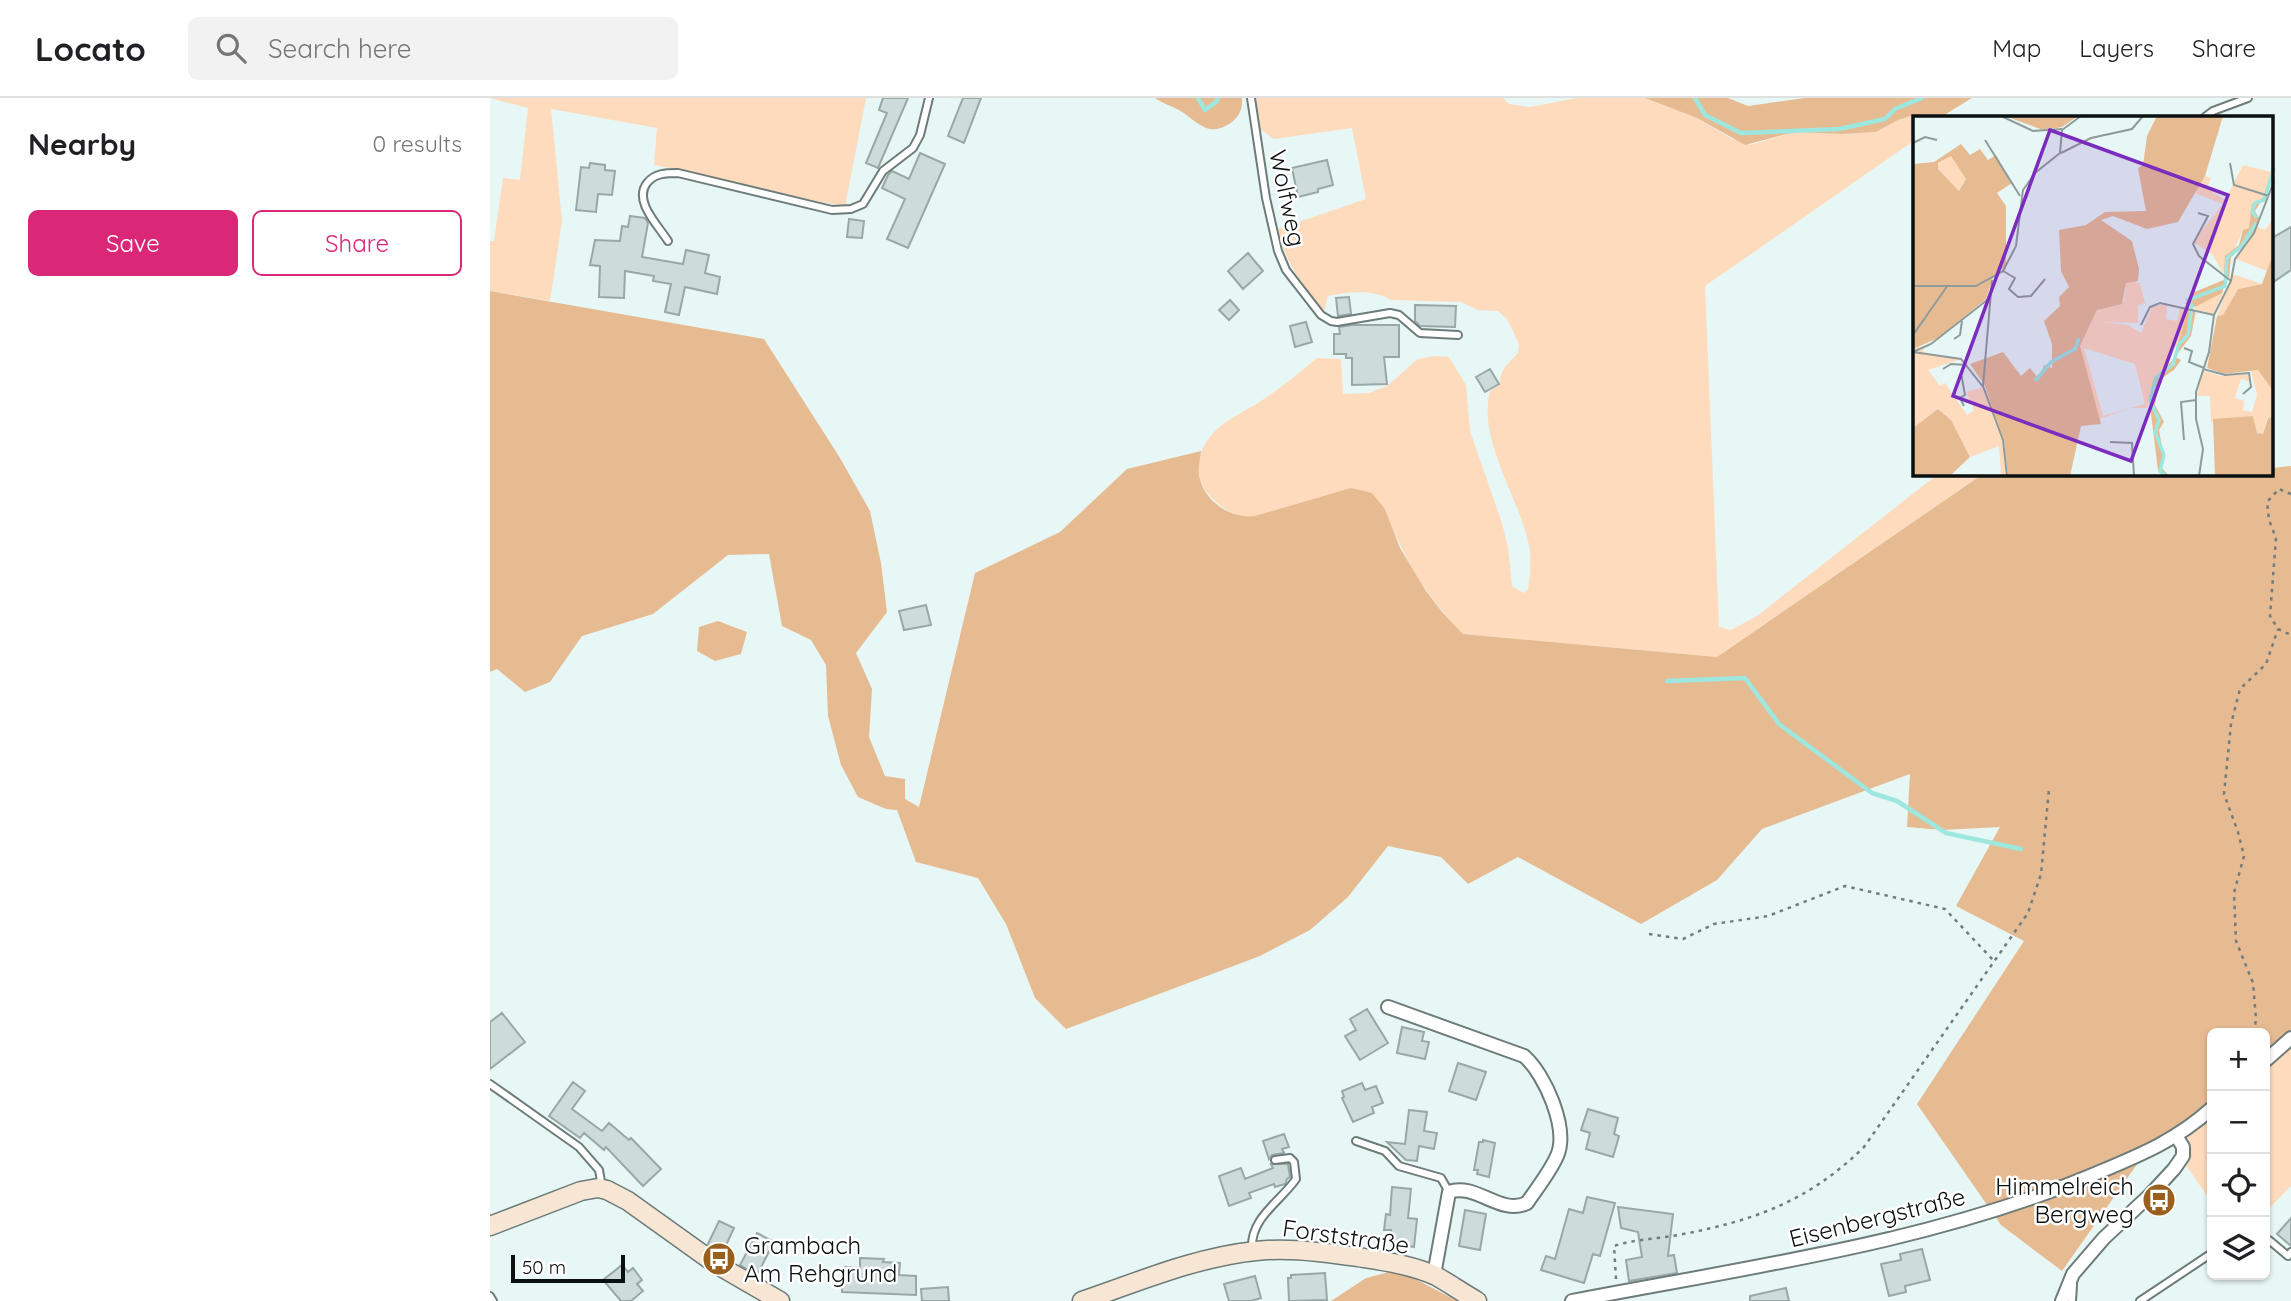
<!DOCTYPE html>
<meta charset="utf-8">
<style>
body{margin:0;font-family:Quicksand,sans-serif;background:#f2f2f2;color:#202124}
.controls{position:absolute;right:21px;bottom:21px;display:grid;overflow:hidden;border-radius:10px;box-shadow:0 2px 5px #0004}
.controls button{width:63px;height:63px;display:grid;place-items:center;padding:0;border:0;border-bottom:2px solid #e0e0e0;background:#fff;color:#202124;font:35px sans-serif}
.scale{position:absolute;left:21px;bottom:18px;width:114px;box-sizing:border-box;padding-left:7px;border:4px solid #0b1010;border-top:0;font-size:19px;line-height:24px;white-space:nowrap;color:#0b1010;-webkit-text-stroke:5px #fff;paint-order:stroke}
.list{margin:0;padding:0;list-style:none}
h2{display:flex;justify-content:space-between;align-items:center;height:91px;margin:0;padding:0 28px;font-size:30px}
h2 small{font-size:23px;font-weight:400;color:#757577}
.actions{display:flex;gap:14px;padding:21px 28px}
.actions a{flex:1;padding:16px 0;border:2px solid #db2777;border-radius:10px;text-align:center;font-size:24px;color:#db2777}
.actions .main{background:#db2777;color:#fff}
.icon{flex:none;width:38px;height:38px;fill:none;stroke:currentColor;stroke-width:2;stroke-linecap:round;stroke-linejoin:round}
.map{position:relative;flex:none;width:1801px;height:1203px;overflow:hidden}
header{display:flex;align-items:center;gap:42px;box-sizing:border-box;height:98px;padding:0 35px;background:#fff;border-bottom:2px solid #e0e0e0}
header strong{font-size:33px}
nav{display:flex;gap:38px;margin-inline-start:auto;font-size:24px}
.search{width:490px;height:63px;background:#f2f2f2;display:flex;align-items:center;gap:18px;box-sizing:border-box;padding:0 24px;border-radius:10px;color:#757577;font-size:26px}
main{display:flex}
aside{flex:1;background:#fff}
.map>svg:first-child{display:block}
</style>
<header>
<strong>Locato</strong>
<div class="search"><svg class="icon" aria-label="search" viewBox="0 0 24 24"><circle cx="10" cy="10" r="6"/><path d="M15 15l6 6"/></svg>Search here</div>
<nav><a>Map</a><a>Layers</a><a>Share</a></nav>
</header>
<main>
<aside>
<h2>Nearby<small>0 results</small></h2>
<ul class="list">
</ul>
<div class="actions"><a class="main">Save</a><a>Share</a></div>
</aside>
<div class="map">
<svg width="1801" height="1203" viewBox="0 0 1801 1203">
<rect width="100%" height="100%" fill="#e7f7f5"/>
<path fill="#fedbbc" d="M0 0H376L355 108C291 99 228 78 164 67L167 30 61 11 72 123 60 203 0 193V143H4L13 80 30 82 38 10Z
M766 0H1013L1019 6 1040 9 1087 0H1155L1207 20 1242 41 1260 47 1304 34 1352 36 1386 34 1408 22 1421 18 1443 19H1425V42L1215 188 1229 529 1241 532 1267 518 1448 376H1493L1227 559 973 536C936 498 913 460 895 411L752 420C712 403 691 368 726 332 738 321 757 312 771 303 791 290 809 275 827 260L851 261 853 296 879 295 897 288 928 261 945 258 959 259 976 287 980 333 1012 425 1018 449 1022 488 1034 495 1038 491C1040 478 1041 466 1040 453 1032 402 987 345 1000 293L1010 286C1009 272 1019 265 1028 255L1029 247 1024 235 1017 221 1008 213 988 212 971 204 901 202C884 191 858 194 838 198L834 213C811 185 796 167 788 131L876 101 862 30 784 41 770 31Z
M1801 932V1088L1775 1115V956Z
M1722 1003V1105L1676 1038 1698 1024Z"/>
<path fill="#e7bb92" d="M665 0H752C753 9 750 18 742 24 721 39 711 28 694 15 685 9 673 6 665 0Z
M1155 0H1238L1258 8 1314 0H1482L1451 19 1421 18 1408 22 1386 34 1352 36 1304 34 1255 47 1207 20Z
M0 193 274 241 350 360 380 413 391 465 397 514 366 555 382 591 379 639 395 678 415 681V701L429 709 485 475 570 434 637 371 711 353C710 362 707 372 710 381 716 405 742 421 765 418L861 390 882 395 895 411 910 450 936 493 953 515 973 536 1227 559 1493 376H1700L1701 378 1782 376V370L1801 368V932L1775 956V935H1722V1003L1698 1024 1662 1045 1572 1173 1511 1127 1427 1006 1534 843 1466 808 1510 729 1452 732 1417 729 1420 676 1272 731 1227 782 1151 826 1028 759 978 786 951 759 898 748 858 799 820 832 770 858 576 931 545 900 516 826 488 780 426 764 407 712 396 711 368 699 351 667 338 618 336 567 321 542 292 528 279 456 238 457 163 516 92 538 60 584 35 594 7 571 0 574Z
M228 523 257 534 251 556 225 563 207 553 209 529Z
M903 1173 918 1177 967 1203H841L876 1180Z"/>
<g fill="none" stroke-linecap="round" stroke-linejoin="round">
<path stroke="#9de7df" stroke-width="4.5" d="M708 0 715 12 726 4 728 0
M1205 0 1215 17 1251 35 1349 31 1395 21 1405 11 1432 0
M1177 583 1255 580 1289 626 1382 695 1407 703 1456 735 1531 751"/>
</g>
<path fill="#cddcda" stroke="#99a8a6" stroke-width="2" d="M393 0H418L388 70 376 65 397 15 389 12Z
M473 0H491L474 45 458 38Z
M430 55 455 66 418 150 397 141 415 101 392 90 398 77 402 73 419 81Z
M837 62 843 87 828 91V94L808 99 802 70Z
M100 65 115 67V72L125 73 122 97 108 96 106 114 86 112 91 69 99 70Z
M140 118 155 120 158 125 152 159 193 166 196 152 219 157 215 175 230 179 227 196 195 189 189 217 175 214 181 186 163 183 164 178 135 173 134 200 109 199 110 168 100 167 105 142 130 143 132 128 138 129Z
M359 121 374 123 372 140 357 139Z
M1801 129V172L1782 185V140Z
M758 155 773 173 753 191 738 173Z
M859 199 861 216 848 218 846 200Z
M740 202 749 212 739 222 729 212Z
M925 207 966 208 965 229 930 228 925 223Z
M816 224 822 244 805 249 800 228Z
M862 227H909V259H894L897 286 862 287V260H856V256H844V236H850L849 229Z
M1000 271 1009 286 995 294 986 279Z
M436 507 441 527 414 532 409 513Z
M877 911 898 945 870 962 855 938 866 932 860 921Z
M12 915 35 944 0 971V924Z
M912 929 934 934 932 943 939 944 935 961 907 955Z
M968 965 996 974 986 1002 959 993Z
M83 984 95 993 82 1011 112 1033 119 1025 139 1042 141 1040 171 1071 153 1088 116 1049 114 1052 94 1035 90 1040 59 1018Z
M872 985 875 992 886 988 893 1005 882 1009 884 1015 863 1024 852 1000 854 999 852 993Z
M1098 1011 1128 1020 1124 1036 1129 1038 1123 1059 1096 1051 1100 1035 1091 1032Z
M919 1012 937 1014 934 1033 947 1035 944 1051 929 1048 927 1063 916 1062 897 1044 915 1046Z
M794 1036 799 1049 792 1051 794 1055 782 1057 779 1061 773 1043Z
M993 1042 1005 1045 999 1079 987 1076 988 1072H984L989 1044H993Z
M781 1066H798L800 1079 797 1081 795 1086 785 1089 784 1086 759 1095 761 1100 739 1108 729 1078 751 1070 755 1081 783 1070Z
M902 1089 921 1091 918 1120 927 1121 924 1149 900 1144 901 1132H894L896 1116 900 1117Z
M1097 1099 1125 1105 1110 1158 1103 1156 1094 1185 1051 1172 1056 1158 1065 1161 1079 1111 1093 1115Z
M1128 1109 1183 1116 1178 1158 1184 1157 1187 1175 1139 1183 1136 1162 1152 1159 1148 1134 1131 1130Z
M975 1112 996 1116 990 1152 969 1148Z
M1801 1120V1148L1787 1136Z
M229 1123 244 1130 232 1156 218 1146Z
M267 1135 284 1144 267 1177 250 1167Z
M1432 1151 1440 1182 1415 1188 1416 1194 1399 1198 1391 1166 1411 1162 1410 1156Z
M370 1160 394 1161 393 1164 410 1165 409 1177 426 1178V1197L352 1194V1177H355V1169L370 1170Z
M132 1167 138 1174 143 1170 152 1182 147 1186 153 1193 141 1203H131L113 1182Z
M835 1175 837 1202 799 1203 798 1180H801V1177Z
M765 1178 771 1200 761 1203H739L734 1186Z
M458 1189 459 1203H432L431 1191Z
M1296 1190 1299 1203H1260V1198Z"/>
<g fill="none" stroke-linecap="round" stroke-linejoin="round">
<defs>
<path id="lane" d="M761 0 776 100 788 153 796 172 831 217 841 223 847 224 900 215 909 217 930 235 968 237
M1715 19 1723 13 1758 0
M178 143C168 127 143 103 157 85 165 75 176 75 188 75L342 112 361 111 373 106 393 73 423 50 430 37 439 0
M0 986 89 1049 109 1072 112 1089
M866 1043 895 1053 909 1068 951 1080 959 1094
M1775 1141 1779 1142 1798 1158 1801 1154
M762 1151C760 1120 790 1104 806 1081L804 1064 800 1060 785 1062
M0 1198 3 1203
M1582 1203 1583 1187
M1650 1203 1722 1155"/>
<path id="street" d="M898 909 1034 958C1055 976 1079 1031 1067 1058 1060 1074 1047 1090 1037 1105 1010 1118 986 1084 959 1094L944 1177
M1775 963 1801 940
M1082 1203C1258 1169 1441 1145 1607 1075 1650 1057 1687 1042 1722 1010
M1572 1203 1583 1176 1614 1140 1660 1097 1684 1071 1693 1058V1049L1687 1039"/>
<path id="secondary" d="M0 1128 91 1093 108 1090 117 1092 138 1103 226 1166 290 1203
M592 1203C648 1184 706 1159 766 1153 800 1149 834 1155 868 1159 893 1163 923 1167 946 1178 960 1186 973 1195 987 1203"/>
</defs>
<use href="#lane" stroke="#6d7b79" stroke-width="10"/>
<use href="#street" stroke="#6d7b79" stroke-width="16"/>
<use href="#secondary" stroke="#6d7b79" stroke-width="21"/>
<path stroke="#727c7b" stroke-width="2.5" stroke-dasharray="3.5 5" stroke-linecap="butt" d="M1801 396 1789 391 1777 404 1779 422 1786 440 1780 518 1788 531 1801 537
M1159 836 1193 841 1224 826 1278 818 1355 788 1455 811 1504 863
M1764 935 1766 921 1763 885 1746 843 1744 795 1754 758 1748 734 1734 696 1741 626 1750 591 1776 566 1788 531
M1126 1181 1124 1148C1145 1141 1167 1141 1188 1137 1263 1123 1318 1104 1374 1049L1538 815 1551 776 1559 691"/>
<use href="#lane" stroke="#fff" stroke-width="6"/>
<use href="#street" stroke="#fff" stroke-width="12"/>
<use href="#secondary" stroke="#f8e6d4" stroke-width="18"/>
</g>
<defs>
<symbol id="bus-disc" viewBox="-11 -11 22 22"><circle r="9.5" fill="#995f1e" stroke="#fff"/><path d="M-5-6H5V4H4V6H2V4H-2V6H-4V4H-5ZM-3.5-4V0h7V-4ZM-3.5 1.2v1.5H-2V1.2ZM2 1.2v1.5H3.5V1.2Z" fill="#fff"/></symbol>
</defs>
<g fill-rule="evenodd">
<use href="#bus-disc" x="1650" y="1083" width="38" height="38"/>
<use href="#bus-disc" x="210" y="1142" width="38" height="38"/>
</g>
<g text-anchor="middle" dominant-baseline="central" stroke-width="5" stroke-linejoin="round" paint-order="stroke">
<g font-size="24" fill="#0b1010" stroke="#fff">
<text transform="translate(798 100) rotate(78)">Wolfweg</text>
<text transform="translate(1387 1119) rotate(-14)">Eisenbergstraße</text>
<text transform="translate(856 1138) rotate(8)">Forststraße</text>
</g>
<g font-size="24" fill="#0b1010" stroke="#fff" text-anchor="end">
<text x="1644" y="1088">Himmelreich<tspan x="1644" dy="28">Bergweg</tspan></text>
<text x="254" y="1147" text-anchor="start">Grambach<tspan x="254" dy="28">Am Rehgrund</tspan></text>
</g>
</g>
<g transform="translate(1423 18)">
<rect width="360" height="360" fill="#e7f7f5"/>
<path d="M39 39 53 63 46 75 25 53V48ZM330 49 358 56 351 81 343 85 336 112 330 114 310 157 299 138 280 126 310 88 282 77 292 60 298 62 294 72 312 84ZM360 103V138L354 155 323 143 345 111 352 114ZM320 158 349 168 325 173 310 199 304 200ZM218 164 227 168 232 187 225 189V207L187 206 215 209 228 217 239 191 254 188 253 203 264 205 267 192H275L271 216 265 230 258 232 256 246 241 262 234 292H218L186 303 167 230 184 194 211 185 213 167ZM171 232 222 248 232 288 190 300ZM311 175 301 198 281 193 290 183ZM11 230 10 236 48 243 15 254 27 270 32 267 54 299 61 294 53 276 71 271 88 315 95 360H88L86 330 57 341 38 304 25 293 0 312V233ZM345 254 360 275V301L354 302 350 318 344 317 340 300 298 306 297 280H284L290 255 308 260 334 258 338 266 328 263 322 282 331 285 330 294 339 296 344 279 338 255Z" fill="#fedbbc" fill-rule="evenodd"/>
<path d="M92 0H165L149 11 130 14ZM244 0H310L292 60 265 106 234 113 200 100 188 104 219 125 226 153 225 165 213 167 209 188 184 194 167 230 188 308 168 310 157 360H95L91 324 71 268 57 248 90 236 108 260 117 252 126 263 131 249 139 252V228L131 205 147 190 146 181 156 171 148 155 146 114 173 109 192 96 233 95 225 52 230 49 234 20ZM48 28 57 39 67 33 75 44 83 39 99 67 84 77 93 90V149L80 162 73 183 25 222 0 233V48L21 46ZM38 40 53 63 46 75 25 53V47ZM351 81 342 95 346 102 342 115 318 141 316 162 311 157 312 140 326 129 330 114 336 112 339 88ZM360 138V275L345 254 311 258 294 252 304 200 310 199 325 173 349 168ZM313 163 309 177 282 191 272 188 279 177ZM275 193 283 194 278 220 262 241 268 244 261 254 246 264 242 289 251 306 246 314 251 342 248 351 256 360H251L245 354 236 282 241 262 260 244ZM25 293 38 304 57 341 37 360H0V312ZM340 300 344 317 350 318 355 302 360 301V360H302L300 303Z" fill="#e7bb92" fill-rule="evenodd"/>
<path fill="none" stroke="#9de7df" stroke-width="3.5" d="M344 102 339 96 342 87 351 84 361 52M122 265 138 246 162 233 166 222M253 360 247 355 251 339 242 316 246 304 237 284 243 262 260 248 266 228 275 219 279 189 275 184 312 170 314 142 328 131 343 107"/>
<path fill="none" stroke="#8f9b99" stroke-width="2" d="M88 0 120 15 149 13M72 24 107 80M0 27 12 21 24 24M148 37 178 22 219 13 230 0M317 47 321 69 356 80M285 97 295 100 280 128 286 140 318 165M90 155 102 162 96 173 105 181 118 180 132 163M79 164 70 270 90 324 94 360M0 170H63L90 155 103 130 110 74 122 57 147 37 149 14 168 0M228 209 237 191 247 187 301 199M0 219 35 169M41 223 47 219 49 205M271 232 279 235 276 246 291 252M0 236 18 228 78 181M0 236 48 243 71 272M30 253 38 248 54 249M290 253 312 259 336 257 338 271 330 278M51 290 47 282 52 279 48 257 52 248M271 324 268 286 283 284M197 326 219 327 221 360M286 360 290 333 283 303V276L296 236 301 199 318 165 322 143 341 117 361 65"/>
<path fill="#7b2cbf" fill-opacity="0.15" stroke="#7b2cbf" stroke-width="3.5" d="M137 14 315 79 218 345 40 280Z"/>
<rect width="360" height="360" fill="none" stroke="#0b1010" stroke-width="3.5"/>
</g>
</svg>
<div class="controls">
<button>+</button>
<button>−</button>
<button><svg class="icon" aria-label="locate" viewBox="0 0 24 24"><circle cx="12" cy="12" r="6"/><path d="M12 2v4M12 18v4M2 12h4M18 12h4"/></svg></button>
<button><svg class="icon" aria-label="layers" viewBox="0 0 24 24"><path d="M12 4l9 5-9 5-9-5zM3 14l9 5 9-5"/></svg></button>
</div>
<div class="scale">50 m</div>
</div>
</main>
